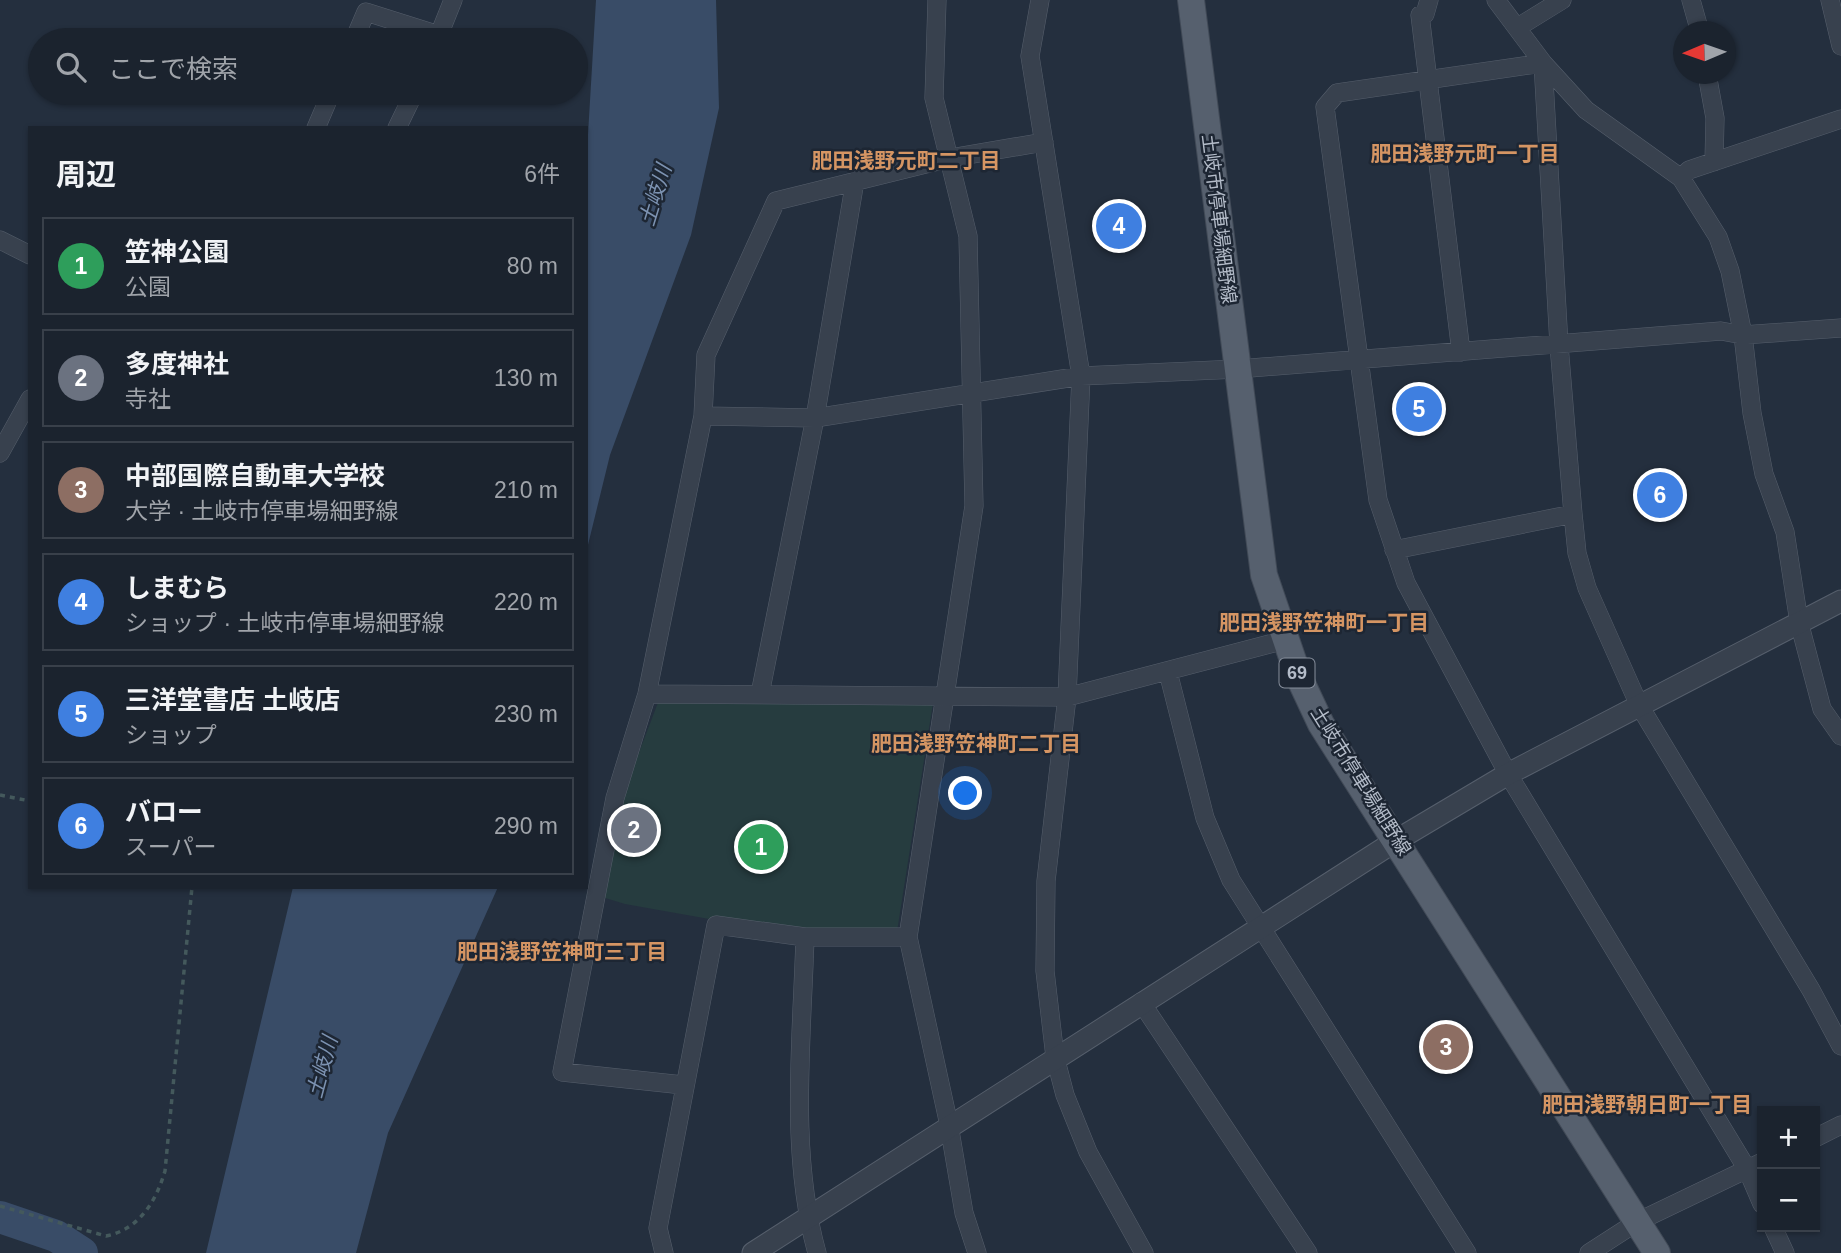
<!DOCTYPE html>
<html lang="ja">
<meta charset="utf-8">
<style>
body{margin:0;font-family:Helvetica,"Noto Sans JP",sans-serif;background:#282f3a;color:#f1f3f6}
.controls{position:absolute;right:21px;bottom:21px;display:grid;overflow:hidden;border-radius:0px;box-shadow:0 2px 5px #0004}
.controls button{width:63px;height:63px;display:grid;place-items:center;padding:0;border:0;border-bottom:2px solid #39404a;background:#1b232e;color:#f1f3f6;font:35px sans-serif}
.compass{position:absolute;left:1673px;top:21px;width:63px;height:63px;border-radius:50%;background:#1b232e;box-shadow:0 2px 5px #0004;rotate:268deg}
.you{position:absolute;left:966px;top:794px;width:24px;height:24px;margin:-18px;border:5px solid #fff;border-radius:50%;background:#1a73e8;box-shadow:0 0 0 10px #1a73e833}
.badge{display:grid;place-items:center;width:46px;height:46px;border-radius:50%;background:#8c9099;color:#fff;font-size:23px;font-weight:700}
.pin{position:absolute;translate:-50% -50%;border:4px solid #fff;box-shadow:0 2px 7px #0006}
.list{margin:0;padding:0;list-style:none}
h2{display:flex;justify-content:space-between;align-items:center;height:91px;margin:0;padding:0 28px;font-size:30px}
h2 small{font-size:23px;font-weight:400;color:#a0a4aa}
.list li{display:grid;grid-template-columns:46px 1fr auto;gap:21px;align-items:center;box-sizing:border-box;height:98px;margin:0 14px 14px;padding:0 14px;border:2px solid #39404a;border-radius:0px}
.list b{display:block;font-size:26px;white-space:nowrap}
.list p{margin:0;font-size:23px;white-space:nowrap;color:#a0a4aa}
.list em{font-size:23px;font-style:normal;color:#a0a4aa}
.icon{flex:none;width:38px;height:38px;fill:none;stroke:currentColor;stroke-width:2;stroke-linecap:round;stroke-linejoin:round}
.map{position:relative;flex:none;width:1841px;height:1253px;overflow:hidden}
.search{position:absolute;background:#1b232e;box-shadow:0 2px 5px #0004;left:28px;top:28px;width:560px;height:77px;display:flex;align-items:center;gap:18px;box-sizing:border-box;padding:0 24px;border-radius:38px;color:#a0a4aa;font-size:26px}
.panel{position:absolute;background:#1b232e;box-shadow:0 2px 5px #0004;left:28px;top:126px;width:560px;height:763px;border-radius:0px}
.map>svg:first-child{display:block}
</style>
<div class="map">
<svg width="1841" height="1253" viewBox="0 0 1841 1253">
<rect width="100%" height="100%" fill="#242f3e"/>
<path fill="#263c3f" d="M659 700 933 703 896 938 776 931 625 904 602 897 622 797Z"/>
<path fill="#394c67" d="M596 0H716L719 108 691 235 610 455 586 553V168Z
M293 887H498L388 1133 356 1253H206Z"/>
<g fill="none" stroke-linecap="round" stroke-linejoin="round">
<path stroke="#394c67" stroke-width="32" d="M0 1217 56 1236 82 1253"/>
<defs>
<path id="minor" d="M937 0 934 98 968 236 974 506 908 937 949 1125 964 1213 977 1253
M1040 0 1030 56 1081 376 1067 697 1046 881 1045 971 1055 1057 1065 1095 1088 1152 1144 1253
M1429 0 1425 14 1420 15 1461 352
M1496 0 1543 63 1586 110 1681 178 1718 237 1730 271 1743 335 1752 413 1764 474 1785 532 1799 622 1822 709 1841 736
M1691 0 1700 32
M1830 0 1841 46
M1518 27 1562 0
M354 40 366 12 439 35
M437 40 453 0
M1707 74 1715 118 1714 162
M316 128 331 93
M397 128 414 93
M1681 178 1689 170 1841 119
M0 240 30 255
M703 416 815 418 1081 376 1238 369 1721 331 1743 335 1841 328
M0 453 30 399
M1394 550 1573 514
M1168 672 1205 818 1231 880 1467 1253
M647 694 1067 697 1285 640
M760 694 815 418 855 181
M805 937C802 1041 789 1152 817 1253
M1141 1002 1308 1253
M683 1085 562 1072 615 798 647 694 703 416 706 355 776 201 950 158 1044 142
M1815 1138 1841 1125
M1762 1204 1747 1169 1508 774 1406 583 1378 500 1325 107 1337 93 1543 63 1559 345 1573 514 1577 553 1587 588 1639 705 1811 990 1841 1046
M1773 1227 1785 1253
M664 1253 658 1228 716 925 805 937H908
M1589 1253 1637 1222 1762 1162"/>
<path id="tertiary" d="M753 1253 1397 840 1508 774 1841 601"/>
<path id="primary" d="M1191 0 1264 575 1298 675 1321 724 1657 1253"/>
</defs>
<use href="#minor" stroke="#565f6c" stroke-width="19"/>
<use href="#tertiary" stroke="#565f6c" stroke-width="23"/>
<use href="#primary" stroke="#414a57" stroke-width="28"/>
<path stroke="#44595c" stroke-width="3.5" stroke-dasharray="5 5" stroke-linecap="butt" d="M0 795 30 801
M0 1206 106 1236C140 1229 156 1201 165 1171L192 887"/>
<use href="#minor" stroke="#38414e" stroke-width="18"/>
<use href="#tertiary" stroke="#38414e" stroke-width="21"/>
<use href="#primary" stroke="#56606e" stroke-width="26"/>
</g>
<g text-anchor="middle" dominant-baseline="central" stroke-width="5" stroke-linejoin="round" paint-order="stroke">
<rect fill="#1d2633" stroke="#878f9c" stroke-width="2" x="1279.5" y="658.5" width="35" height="29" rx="5"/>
<g font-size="18" font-weight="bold" fill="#b4bcc9">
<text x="1297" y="673">69</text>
</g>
<g font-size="19" fill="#b4bcc9" stroke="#1d2633">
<text transform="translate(1219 219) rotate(83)">土岐市停車場細野線</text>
<text transform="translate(1361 781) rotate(58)">土岐市停車場細野線</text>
</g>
<g font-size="21" font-weight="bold" fill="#d59563" stroke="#1d2633">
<text x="1465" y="153">肥田浅野元町一丁目</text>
<text x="906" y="160">肥田浅野元町二丁目</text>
<text x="1324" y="622">肥田浅野笠神町一丁目</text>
<text x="976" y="743">肥田浅野笠神町二丁目</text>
<text x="562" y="951">肥田浅野笠神町三丁目</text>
<text x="1647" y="1104">肥田浅野朝日町一丁目</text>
</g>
<g font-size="21" font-style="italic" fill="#7c92b1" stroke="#1d2633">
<text transform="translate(655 195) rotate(-73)">土岐川</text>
<text transform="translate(322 1067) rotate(-75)">土岐川</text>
</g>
</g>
</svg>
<div class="controls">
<button>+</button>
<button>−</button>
</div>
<svg class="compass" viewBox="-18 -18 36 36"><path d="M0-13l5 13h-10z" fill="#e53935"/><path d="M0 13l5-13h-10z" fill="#a0a4aa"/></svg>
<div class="you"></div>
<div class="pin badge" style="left:761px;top:847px;background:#2e9e5b">1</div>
<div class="pin badge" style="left:634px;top:830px;background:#6b7280">2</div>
<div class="pin badge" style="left:1446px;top:1047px;background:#8d6e63">3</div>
<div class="pin badge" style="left:1119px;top:226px;background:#3f7fe0">4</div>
<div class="pin badge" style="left:1419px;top:409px;background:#3f7fe0">5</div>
<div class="pin badge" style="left:1660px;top:495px;background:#3f7fe0">6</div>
<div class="search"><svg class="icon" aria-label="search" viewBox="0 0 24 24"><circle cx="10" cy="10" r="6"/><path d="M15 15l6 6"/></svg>ここで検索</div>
<section class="panel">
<h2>周辺<small>6件</small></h2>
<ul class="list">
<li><span class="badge" style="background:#2e9e5b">1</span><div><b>笠神公園</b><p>公園</p></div><em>80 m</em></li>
<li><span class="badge" style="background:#6b7280">2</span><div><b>多度神社</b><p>寺社</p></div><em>130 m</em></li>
<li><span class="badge" style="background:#8d6e63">3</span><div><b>中部国際自動車大学校</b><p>大学 · 土岐市停車場細野線</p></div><em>210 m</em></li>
<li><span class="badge" style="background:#3f7fe0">4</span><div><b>しまむら</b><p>ショップ · 土岐市停車場細野線</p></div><em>220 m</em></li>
<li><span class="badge" style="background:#3f7fe0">5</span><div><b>三洋堂書店 土岐店</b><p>ショップ</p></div><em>230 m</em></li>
<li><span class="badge" style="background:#3f7fe0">6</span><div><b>バロー</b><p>スーパー</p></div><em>290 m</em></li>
</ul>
</section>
</div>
